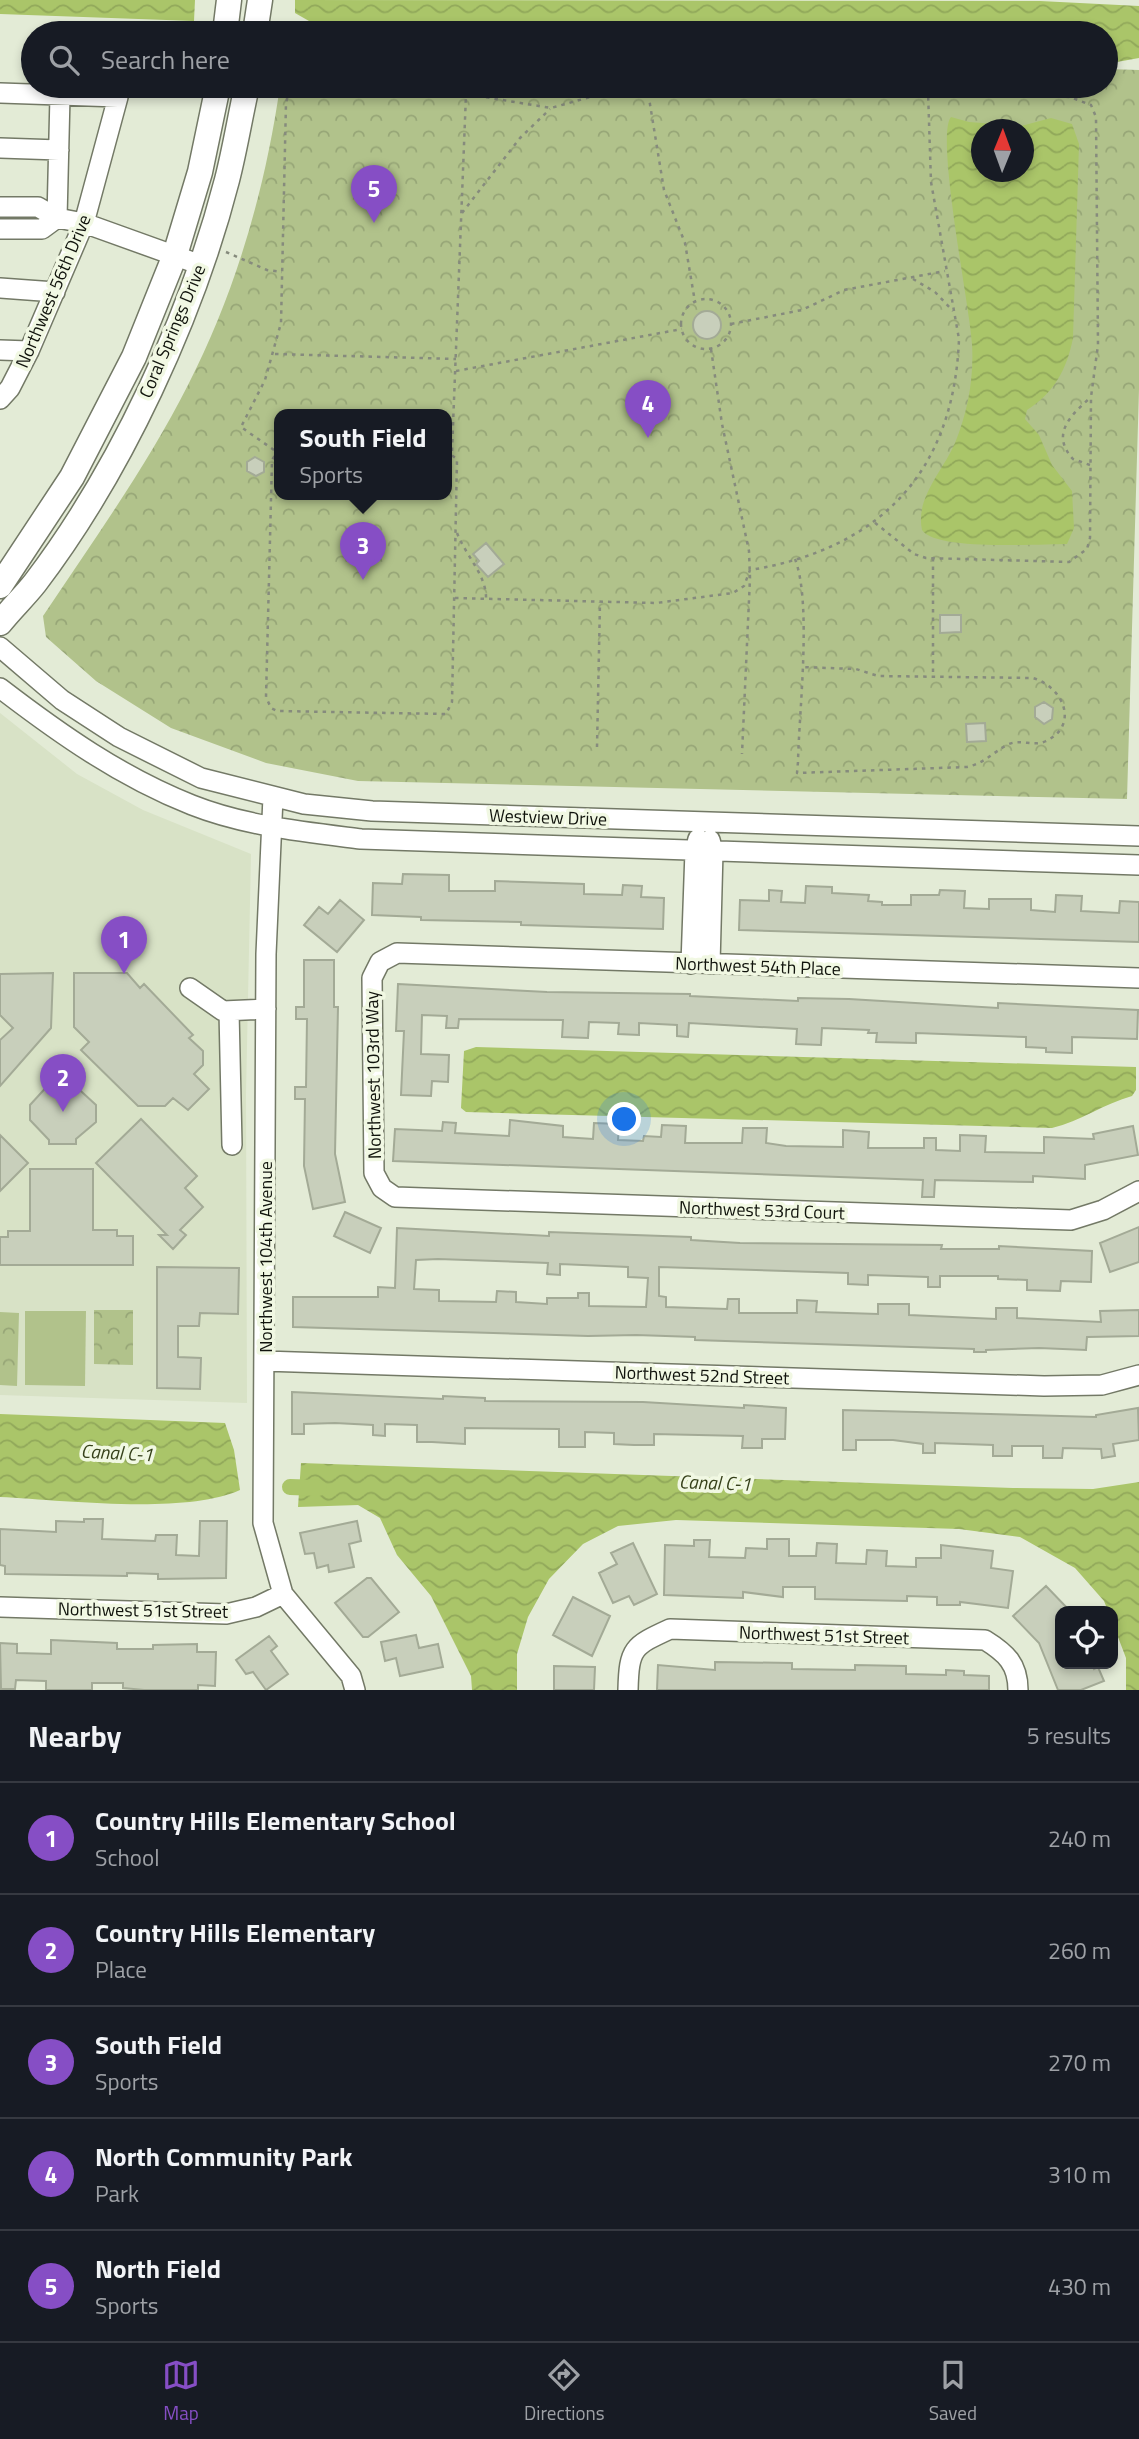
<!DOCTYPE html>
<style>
body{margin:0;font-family:"Titillium Web",sans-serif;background:#242831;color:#f1f3f6}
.controls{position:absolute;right:21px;bottom:21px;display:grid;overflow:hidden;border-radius:14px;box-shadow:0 4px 10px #0003}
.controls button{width:63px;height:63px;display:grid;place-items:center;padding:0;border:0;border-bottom:2px solid #363941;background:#171b24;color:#f1f3f6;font:35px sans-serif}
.compass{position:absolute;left:971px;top:119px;width:63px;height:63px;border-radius:50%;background:#171b24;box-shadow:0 4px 10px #0003;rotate:1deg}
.you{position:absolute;left:625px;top:1120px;width:24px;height:24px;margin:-18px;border:5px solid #fff;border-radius:50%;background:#1a73e8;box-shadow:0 0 0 10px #1a73e833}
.badge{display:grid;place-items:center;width:46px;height:46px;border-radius:50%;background:#864ec5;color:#fff;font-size:23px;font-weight:700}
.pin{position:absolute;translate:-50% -58px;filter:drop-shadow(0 2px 4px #0008)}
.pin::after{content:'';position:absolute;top:37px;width:24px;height:21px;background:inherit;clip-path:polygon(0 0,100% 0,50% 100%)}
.popup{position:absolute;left:274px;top:409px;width:178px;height:91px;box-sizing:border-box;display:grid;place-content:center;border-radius:14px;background:#171b24;filter:drop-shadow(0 2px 5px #0005);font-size:23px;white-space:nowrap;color:#9ea1a6}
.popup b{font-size:26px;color:#f1f3f6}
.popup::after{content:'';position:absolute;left:50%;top:100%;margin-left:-14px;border:14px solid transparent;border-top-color:#171b24}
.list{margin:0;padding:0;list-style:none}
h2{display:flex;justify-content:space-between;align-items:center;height:91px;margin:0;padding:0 28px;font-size:30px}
h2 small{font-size:23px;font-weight:400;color:#9ea1a6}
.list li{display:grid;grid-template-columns:46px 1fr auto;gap:21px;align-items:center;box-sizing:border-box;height:112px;padding:0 28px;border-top:2px solid #363941}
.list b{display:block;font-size:26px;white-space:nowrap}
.list p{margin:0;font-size:23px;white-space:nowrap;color:#9ea1a6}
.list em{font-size:23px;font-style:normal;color:#9ea1a6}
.icon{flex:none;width:38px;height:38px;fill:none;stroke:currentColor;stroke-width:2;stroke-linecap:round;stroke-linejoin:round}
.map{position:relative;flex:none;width:1139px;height:1690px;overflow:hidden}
.search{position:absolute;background:#171b24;box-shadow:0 4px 10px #0003;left:21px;right:21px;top:21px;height:77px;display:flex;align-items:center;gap:18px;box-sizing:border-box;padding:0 24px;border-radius:38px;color:#9ea1a6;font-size:26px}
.sheet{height:651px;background:#171b24}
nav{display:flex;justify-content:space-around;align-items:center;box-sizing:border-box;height:98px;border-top:2px solid #363941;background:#171b24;font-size:19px;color:#9ea1a6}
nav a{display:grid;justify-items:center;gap:4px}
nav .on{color:#864ec5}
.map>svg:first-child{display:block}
</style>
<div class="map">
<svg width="1139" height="1690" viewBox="0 0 1139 1690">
<defs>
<pattern id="forest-crowns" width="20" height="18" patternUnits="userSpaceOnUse" patternTransform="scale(1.75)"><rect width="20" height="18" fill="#b1c28b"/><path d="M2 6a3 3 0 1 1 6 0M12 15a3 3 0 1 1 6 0" fill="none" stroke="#97a677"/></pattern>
<pattern id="water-waves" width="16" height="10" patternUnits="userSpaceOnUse" patternTransform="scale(1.75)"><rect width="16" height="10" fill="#aac569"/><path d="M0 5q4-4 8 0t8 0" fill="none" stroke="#91a85a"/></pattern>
</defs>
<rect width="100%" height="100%" fill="#e3ebd6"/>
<path fill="#d8e2c6" d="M0 713 77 774 143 810 251 854 246 1094 247 1403 0 1395Z"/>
<path fill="#b1c28b" d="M25 1311H86L85 1386 25 1385Z"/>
<path fill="url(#forest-crowns)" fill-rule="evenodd" d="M1106 69 1139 70V389L1127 799 358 781 266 763 171 728 96 681 46 637 43 616C93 541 147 466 188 385 236 291 265 190 280 86H1106ZM982 130H1024V172H982ZM279 414H447V494H279Z
M94 1310H133V1365L94 1364Z
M0 1312 19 1313 17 1386 0 1385Z"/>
<path fill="url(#water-waves)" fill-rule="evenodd" d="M0 0H195L194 21 0 14Z
M295 0 1040 1 1139 6V58L1106 64V33H330L295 13Z
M951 117 969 122 1021 126 1051 118 1072 124 1079 144 1073 338C1067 369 1054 393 1027 410L1025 419 1039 435 1052 465 1072 491 1074 528 1067 544C1041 544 935 551 922 530 915 498 943 471 955 443 968 411 974 378 972 344 970 308 935 135 951 117ZM982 130H1024V172H982Z
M476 1047 1136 1067V1090L1132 1096C1103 1104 1081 1121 1052 1128L466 1112 461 1108 464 1051Z
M0 1414 225 1423 234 1450 240 1490C186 1515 62 1500 0 1497Z
M301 1463 1013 1488 1093 1489 1139 1482V1690H1126V1658L1113 1624V1611H1108L1104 1601 1075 1568 1020 1537 959 1529 676 1520 618 1526 583 1544 549 1579 528 1617 517 1654V1690H472L471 1676 431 1596 397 1555 380 1518 358 1505 298 1507Z"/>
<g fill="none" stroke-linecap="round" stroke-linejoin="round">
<path stroke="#aac569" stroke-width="16" d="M290 1487 319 1488"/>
</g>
<path fill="#c8cfbb" stroke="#a3aa96" stroke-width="2" fill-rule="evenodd" d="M693 325a14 14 0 1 1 28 0a14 14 0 1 1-28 0Z
M255 457 264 462V472L256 476 247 471V462Z
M486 543 504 564 488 577 476 564 479 561 473 554Z
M940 615H961V632L940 633Z
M1044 702 1053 708 1052 719 1044 724 1035 717V707Z
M985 723 986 741 967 742 966 724Z
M403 874 449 875V891H495V881L584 884V894L622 895 623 885 642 886 641 897 664 898 663 929 521 925V922L421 920V917L372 915 373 883 402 884Z
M806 886 832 887V893L869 895 868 901 882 902V905H911V895H939L940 890 965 891 964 908 989 909V899H1031V910L1055 912 1056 895 1082 896 1081 911 1119 913 1120 901 1139 902V942L739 930 740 900 769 901V890L782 891 781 902 805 903Z
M340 900 364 920 337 952 304 925 319 907 328 914Z
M304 960H334V1007H338L335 1154 345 1202 313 1209 304 1166 305 1099H295V1087H306L307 1019H296V1007H304Z
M53 973 51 1028 0 1086V1040L13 1028 0 1015V974Z
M74 973H127L140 988 144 984 193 1035 189 1038 203 1051V1065L194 1074 209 1089 188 1110 173 1098 165 1106H138L81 1050 89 1042 74 1027Z
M398 984 547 992 690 994V996L798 1001V998L849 999 998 1008V1003L1138 1010 1137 1039 1072 1037V1053L1046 1052V1048L1026 1047V1037L916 1033V1043L876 1042 877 1033H868L869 1030 822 1028 821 1045 796 1044 797 1029 689 1023 688 1037 677 1036V1025L639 1023V1035L618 1034 619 1023 589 1022 588 1038 562 1037 563 1020 459 1019 458 1028H446L447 1016 422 1015 421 1054 449 1055 448 1082 432 1081 431 1096 401 1095 404 1031H396Z
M51 1082H71L96 1105V1122L76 1139V1144H49V1140L30 1120V1105Z
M141 1119 197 1176 185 1188 203 1207 180 1230 186 1235 173 1249 159 1235H167L96 1163Z
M510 1120 563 1126V1137L593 1139 594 1123 619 1124 618 1140 643 1141 644 1136 661 1137 662 1125 686 1126 685 1143H742L743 1128H767L766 1143 786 1146 843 1147V1130L869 1132 868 1148H924V1138H936V1150L960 1151V1135L986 1136 985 1152 1044 1153V1137L1094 1139 1093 1134 1133 1126 1138 1155 1085 1165V1179L1033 1176V1182L935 1180 934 1197H922L923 1180 393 1161 395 1129 442 1131 443 1122 456 1123 455 1133 509 1136Z
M0 1135 28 1163 0 1191Z
M30 1169H93V1230H117V1236H133V1265H0V1237H8V1231H30Z
M345 1212 381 1228 370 1253 334 1236Z
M1139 1227V1262L1110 1272 1100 1243Z
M397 1228 549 1236V1232L691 1237V1240L740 1243 942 1245 941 1249H999V1246L1092 1251 1091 1282 1061 1281 1060 1291 1027 1290V1280L998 1279V1276H940V1287H928V1277L868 1275V1285L848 1284V1273L659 1267V1296L666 1297V1307L696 1308 727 1309 728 1299H739V1313H797V1300L817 1301 816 1312 878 1314V1304H909V1315L996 1319V1308H1017V1318L1101 1322 1100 1311 1139 1310V1336L1087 1337 1086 1350 1039 1348 986 1350V1352H974V1349L695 1340V1337L636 1335 588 1336 293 1327V1297H378V1287L395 1288ZM438 1259 548 1263 547 1274 560 1275V1264L628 1267V1277L648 1278 646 1307 589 1306V1293H578V1298H547V1304L516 1302V1292L497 1291 496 1302 439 1301V1290L414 1289 416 1260Z
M157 1267 239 1268 238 1314 200 1313 199 1326H178V1357L201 1358 200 1389 157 1388Z
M292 1392 443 1399V1396L485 1398V1401L643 1402 744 1408V1405L759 1406 786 1408 785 1439H762V1448H742L743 1436 654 1434V1445H634L614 1444V1433L585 1432V1447H559V1429L465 1428V1444L432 1442H417V1425L385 1424V1436L373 1435V1425L335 1423 304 1424V1434H292Z
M1138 1408 1139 1440 1113 1444 1115 1456 1102 1458 1101 1449 1063 1448 1062 1458H1043V1446H1012V1456H993V1445L935 1443V1453H923V1444L893 1440H856V1450H843V1410L1096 1417V1415Z
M84 1519H103L102 1539 155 1541 156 1535H177L176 1555 199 1556 200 1521H227L226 1578 158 1579V1574L127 1573V1576L5 1574V1566L0 1565V1529L56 1532V1521L84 1522Z
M357 1521 361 1541 349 1544 354 1567 329 1572 328 1565 317 1568 314 1553 305 1554 300 1533Z
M767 1539H789V1556H816L817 1543 837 1544 836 1563 866 1564 867 1550 887 1551 886 1566 916 1567V1558H941V1545L993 1551 991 1568 1013 1571 1008 1608 960 1602V1605H937V1597L907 1596V1601L815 1599V1587H783V1597L743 1592V1598L664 1595 665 1545 694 1546V1540H710L709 1557 745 1558 746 1548 767 1549Z
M633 1543 657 1594 634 1605 629 1596 613 1603 599 1573 617 1564 611 1553Z
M367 1578H371L399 1612 368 1637H363L335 1603Z
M1046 1586 1070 1611H1060V1664H1092L1094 1669 1098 1667 1104 1681 1081 1690H1058L1039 1643 1013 1616Z
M573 1597 610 1616 592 1656 553 1635Z
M416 1635 419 1648 438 1644 443 1667 400 1676 396 1658 385 1661 381 1642Z
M269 1636 277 1646 271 1651 288 1674 266 1690 253 1672 246 1674 236 1660Z
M51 1640 117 1643V1649H153V1645L197 1644V1652H216L215 1686 198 1685V1690H144L123 1688V1683H92V1690H46V1681L16 1680 15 1689H1L0 1643 17 1644V1653L51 1654Z
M715 1662 792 1663V1669L855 1670V1665L906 1666V1674L946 1675V1670L964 1671V1675L989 1676V1690H657L658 1665 715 1670Z
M554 1666 595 1667 594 1690H554Z"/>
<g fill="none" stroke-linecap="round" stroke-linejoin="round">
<defs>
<path id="minor" d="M0 93 118 97 84 223 29 351 10 388 0 399
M0 148 59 150
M0 207H38L57 218 84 223 201 265
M57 218 60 96
M0 229H42L57 218
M0 288 55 292
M0 350 29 351
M0 647 62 700 119 737 201 778 304 804 372 811 1139 836
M0 688C60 734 121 777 192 805 245 826 305 832 361 839L1139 865
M273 797 266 954 263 1523 283 1594 351 1676 355 1690
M710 840 713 851 710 964
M691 964 695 851 698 839
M1139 978 397 953 380 962 372 978 374 1173 382 1188 395 1197 1071 1220 1103 1210 1139 1191
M190 988 223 1011 266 1009
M229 1011 232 1145
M264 1361 1044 1386 1102 1385 1139 1375
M0 1607 226 1614 256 1607 283 1594
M628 1690C629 1648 633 1646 670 1629L985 1640C1006 1653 1018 1664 1018 1690"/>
<path id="major" d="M225 33 229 0
M255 33 260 0
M0 586 72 477 134 357 175 255 200 172 218 86
M0 623C11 609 24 597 35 583 121 470 192 316 227 180 235 149 240 117 247 86"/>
</defs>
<use href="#minor" stroke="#737966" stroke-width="22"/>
<use href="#major" stroke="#737966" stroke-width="27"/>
<path stroke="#868b7d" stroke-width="2.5" stroke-dasharray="3.5 5" stroke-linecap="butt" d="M291 86 466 94 551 108 626 87 648 86
M647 86 664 190 685 243 695 302
M794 86 1070 97 1091 105 1096 117 1098 345 1091 397 1090 538 1087 549 1069 562 926 558 914 554 874 522
M462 213 520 138 550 109
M226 252 267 270 282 272
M913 279 935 292 953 311
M681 324a25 25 0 1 1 50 0a25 25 0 1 1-50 0Z
M731 324 802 310 844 290 945 271
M711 349 722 424 749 551 750 578 742 754
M275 354 456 359
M456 371 682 329
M279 449 272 460 266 697 271 708 277 711 446 714 452 702 457 459 447 452
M274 450 241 427 265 380 281 323 286 103 288 95 296 87
M452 451 466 94
M1090 465 1073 459C1050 434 1071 415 1091 397
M457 533C466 556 487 576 486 599
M933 558V677
M795 559C812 603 799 711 798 762L797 773 967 767C985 763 993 752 1009 744 1021 739 1034 747 1046 741 1080 725 1063 687 1033 678L878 676 856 669 801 667
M455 598 656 603 733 593 744 586 750 570C880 549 954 472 959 339L931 182 928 91
M597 747 600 602"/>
<use href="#minor" stroke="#fff" stroke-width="19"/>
<use href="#major" stroke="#fff" stroke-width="24"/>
</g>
<g text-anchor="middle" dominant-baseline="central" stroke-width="7" stroke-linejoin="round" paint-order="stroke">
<g font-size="18" fill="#10130c" stroke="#f1f8e3">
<text transform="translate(53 291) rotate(-67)">Northwest 56th Drive</text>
<text transform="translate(172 331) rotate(-67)">Coral Springs Drive</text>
<text transform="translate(548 817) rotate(2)">Westview Drive</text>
<text transform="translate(758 966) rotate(2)">Northwest 54th Place</text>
<text transform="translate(373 1075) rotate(-91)">Northwest 103rd Way</text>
<text transform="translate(762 1210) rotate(2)">Northwest 53rd Court</text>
<text transform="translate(265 1257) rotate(-90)">Northwest 104th Avenue</text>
<text transform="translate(702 1375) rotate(2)">Northwest 52nd Street</text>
<text transform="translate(143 1610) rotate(1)">Northwest 51st Street</text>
<text transform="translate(824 1635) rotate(2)">Northwest 51st Street</text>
</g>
<g font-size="19" font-style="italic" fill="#36411a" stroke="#f1f8e3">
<text transform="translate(117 1452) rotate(3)">Canal C-1</text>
<text transform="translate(715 1482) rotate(2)">Canal C-1</text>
</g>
</g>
</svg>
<div class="controls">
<button><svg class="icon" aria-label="locate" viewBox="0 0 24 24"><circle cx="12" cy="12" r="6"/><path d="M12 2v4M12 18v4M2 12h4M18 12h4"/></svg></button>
</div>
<svg class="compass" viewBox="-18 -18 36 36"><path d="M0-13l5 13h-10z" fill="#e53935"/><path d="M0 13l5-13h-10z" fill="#9ea1a6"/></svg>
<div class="you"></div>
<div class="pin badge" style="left:124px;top:974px">1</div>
<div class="pin badge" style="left:63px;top:1112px">2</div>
<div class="pin badge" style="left:363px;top:580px">3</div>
<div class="popup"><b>South Field</b>Sports</div>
<div class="pin badge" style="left:648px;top:438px">4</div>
<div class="pin badge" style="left:374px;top:223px">5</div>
<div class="search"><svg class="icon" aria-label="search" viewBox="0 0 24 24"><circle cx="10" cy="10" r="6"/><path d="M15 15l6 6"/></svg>Search here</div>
</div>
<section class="sheet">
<h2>Nearby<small>5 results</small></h2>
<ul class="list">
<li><span class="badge">1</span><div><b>Country Hills Elementary School</b><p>School</p></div><em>240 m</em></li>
<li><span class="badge">2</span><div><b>Country Hills Elementary</b><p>Place</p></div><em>260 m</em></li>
<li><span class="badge">3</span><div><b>South Field</b><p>Sports</p></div><em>270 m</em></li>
<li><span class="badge">4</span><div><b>North Community Park</b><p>Park</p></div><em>310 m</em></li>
<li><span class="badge">5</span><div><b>North Field</b><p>Sports</p></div><em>430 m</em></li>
</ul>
</section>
<nav>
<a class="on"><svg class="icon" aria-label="map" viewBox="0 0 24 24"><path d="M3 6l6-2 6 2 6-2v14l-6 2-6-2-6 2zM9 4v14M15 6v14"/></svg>Map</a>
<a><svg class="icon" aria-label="directions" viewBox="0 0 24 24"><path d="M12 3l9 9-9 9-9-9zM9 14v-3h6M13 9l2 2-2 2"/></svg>Directions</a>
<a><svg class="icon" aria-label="saved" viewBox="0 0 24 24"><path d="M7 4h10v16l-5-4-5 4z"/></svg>Saved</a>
</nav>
